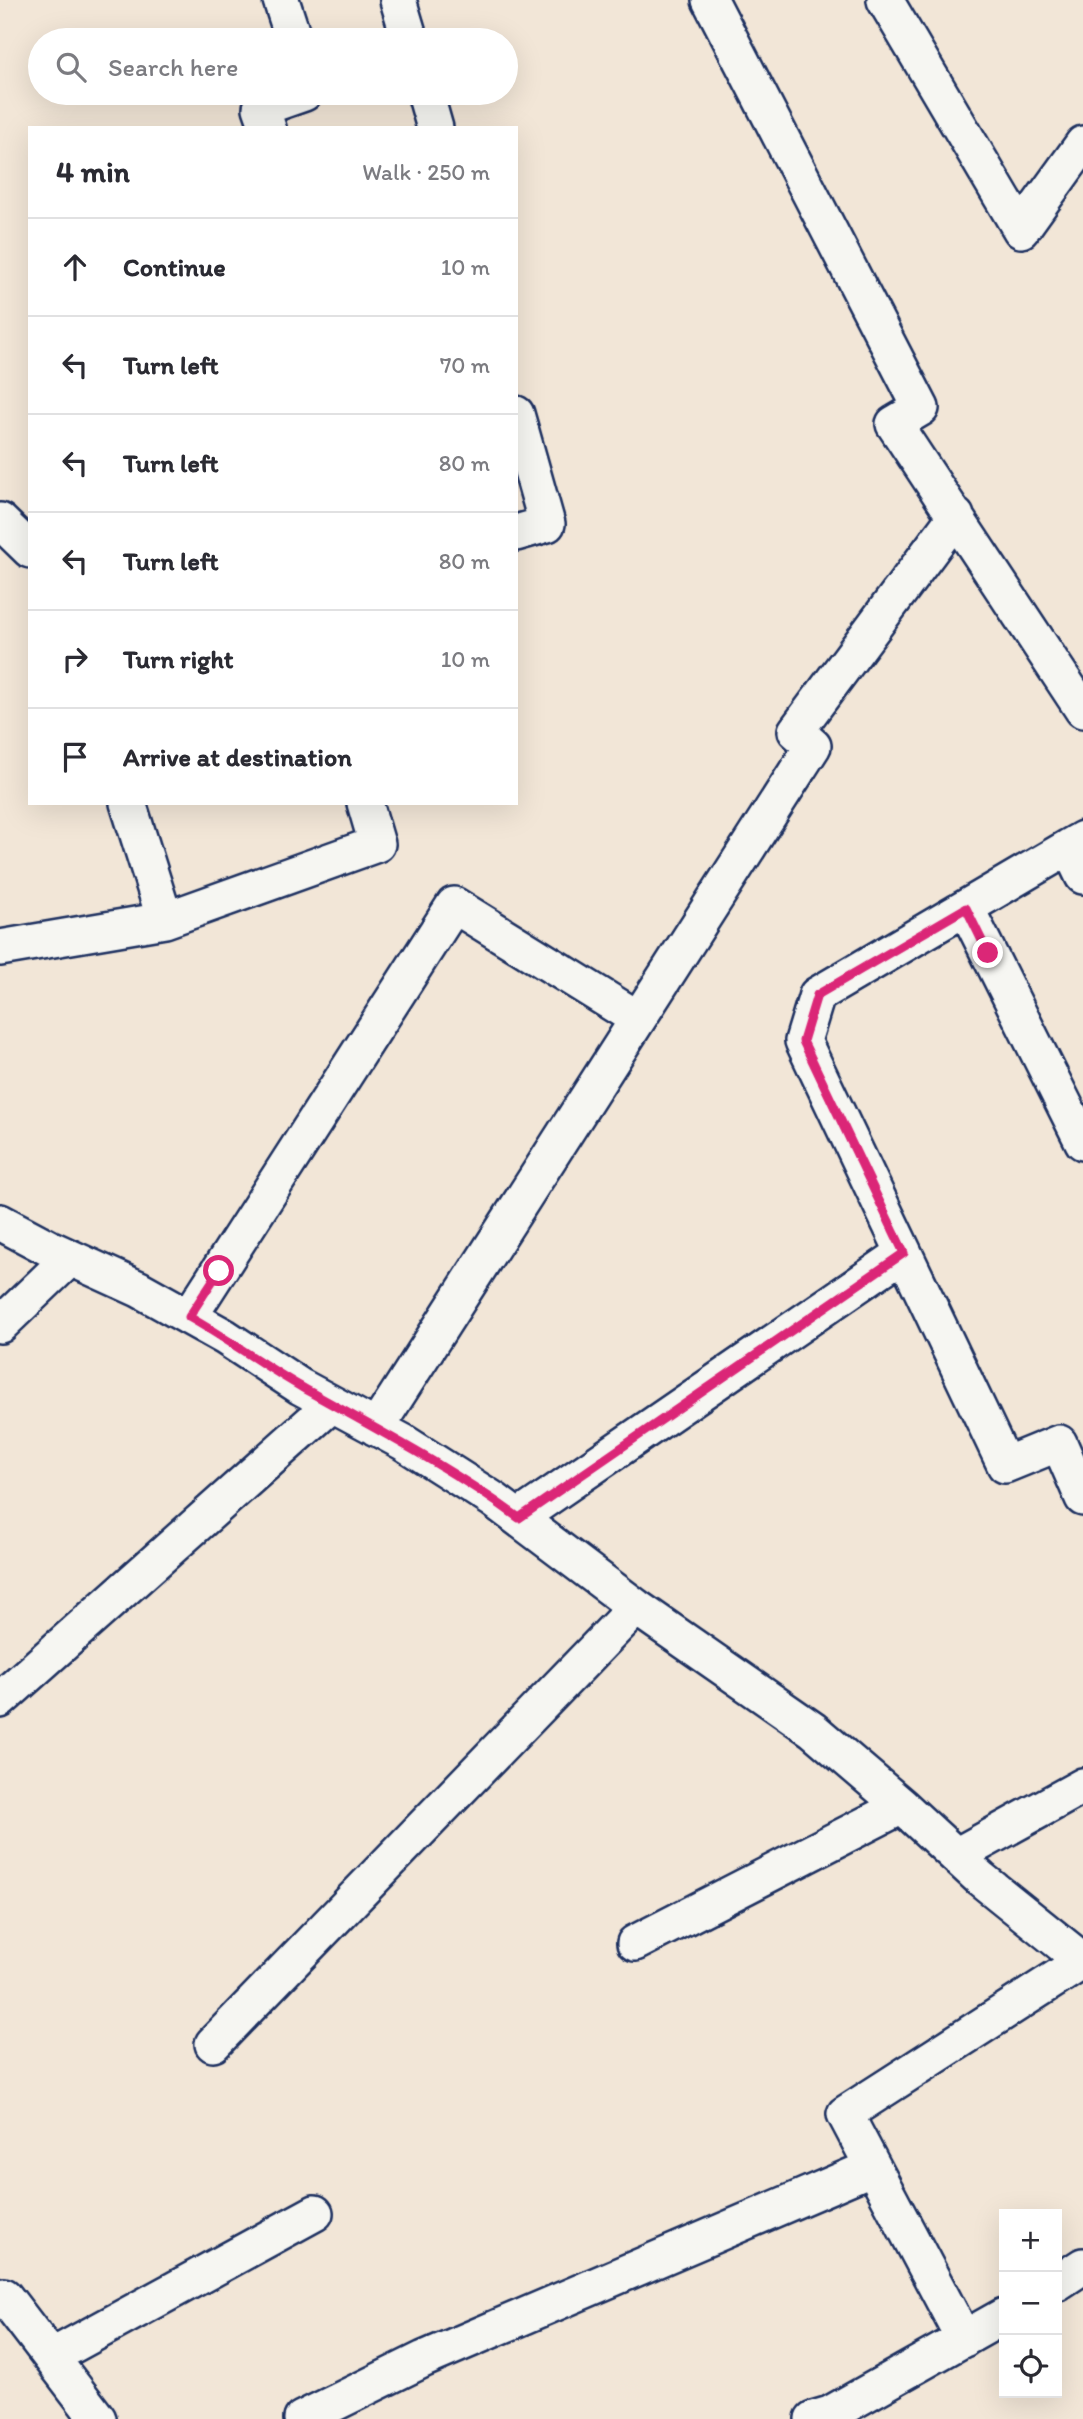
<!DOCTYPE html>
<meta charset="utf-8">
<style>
body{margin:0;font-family:Itim,sans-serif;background:#f2f2f3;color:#2b2b33}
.controls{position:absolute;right:21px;bottom:21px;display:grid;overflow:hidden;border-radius:0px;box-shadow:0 7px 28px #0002}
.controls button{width:63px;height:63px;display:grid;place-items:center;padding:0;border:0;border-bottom:2px solid #e1e1e2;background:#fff;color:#2b2b33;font:35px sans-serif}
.stop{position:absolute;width:21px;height:21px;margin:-16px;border:5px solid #db2777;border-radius:50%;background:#fff}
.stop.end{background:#db2777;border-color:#fff;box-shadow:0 2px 7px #0008}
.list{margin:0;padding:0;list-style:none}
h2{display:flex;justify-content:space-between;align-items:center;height:91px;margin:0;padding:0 28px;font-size:30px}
h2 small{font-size:23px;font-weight:400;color:#7c7c81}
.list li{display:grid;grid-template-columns:46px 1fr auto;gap:21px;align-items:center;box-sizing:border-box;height:98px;padding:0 28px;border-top:2px solid #e1e1e2}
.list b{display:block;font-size:26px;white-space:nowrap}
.list em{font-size:23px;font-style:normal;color:#7c7c81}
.icon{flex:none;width:38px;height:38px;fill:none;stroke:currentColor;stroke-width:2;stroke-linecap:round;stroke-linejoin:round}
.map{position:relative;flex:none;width:1083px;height:2419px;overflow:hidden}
.search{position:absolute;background:#fff;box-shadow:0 7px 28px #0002;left:28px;top:28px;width:490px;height:77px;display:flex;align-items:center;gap:18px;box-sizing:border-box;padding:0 24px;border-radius:38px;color:#7c7c81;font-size:26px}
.panel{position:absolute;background:#fff;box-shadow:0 7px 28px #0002;left:28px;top:126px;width:490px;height:679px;border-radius:0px}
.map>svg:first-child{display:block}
</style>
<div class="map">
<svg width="1083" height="2419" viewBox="0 0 1083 2419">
<rect width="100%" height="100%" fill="#f2e6d7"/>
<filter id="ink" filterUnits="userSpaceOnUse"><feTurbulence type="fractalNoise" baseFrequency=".0143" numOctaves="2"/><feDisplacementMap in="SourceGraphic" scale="14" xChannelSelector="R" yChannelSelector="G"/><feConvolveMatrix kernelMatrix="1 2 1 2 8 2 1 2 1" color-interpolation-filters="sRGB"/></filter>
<g filter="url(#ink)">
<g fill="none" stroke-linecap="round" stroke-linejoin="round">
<defs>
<path id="minor" d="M281 0 294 40
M398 0 410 40
M710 0 921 408 894 424 1083 710
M885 0 1021 230 1083 144
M425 93 435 128
M268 128 261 108 304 93
M516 414 547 524 516 533
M0 521 30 550
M128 803 165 920
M1083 839 1069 847 1083 876
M1069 847 817 995 803 1041 1005 1465 1059 1443 1083 1498
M966 908 1083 1142
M0 948 165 920 377 844 365 803
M0 1222 49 1248 139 1289 225 1337 301 1387 403 1442 494 1500 636 1607 813 1730 902 1806 981 1879 1083 1961
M189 1317 454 905 638 1019
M0 1325 70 1258
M376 1428 813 746 796 731 956 516
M518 1518 904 1253
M0 1700 332 1404
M956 1856 1083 1786
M635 1943 902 1806
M213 2044 636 1607
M1057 2283 1083 2266
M0 2299 4 2296 98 2419
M964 2339 845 2114 1083 1961
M51 2357 315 2213
M302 2419 424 2359 873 2167
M813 2419 830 2414 1004 2316"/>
</defs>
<use href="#minor" stroke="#1b2f5e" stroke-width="40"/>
<use href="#minor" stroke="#f6f6f2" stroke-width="35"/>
</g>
</g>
<g fill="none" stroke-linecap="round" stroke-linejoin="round" filter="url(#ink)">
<path stroke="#db2777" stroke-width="9" d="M219 1271 189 1317C228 1339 264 1366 303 1388 376 1429 451 1468 519 1518L904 1253 803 1041 817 995 966 908 988 953"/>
</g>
</svg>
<div class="controls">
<button>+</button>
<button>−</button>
<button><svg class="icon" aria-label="locate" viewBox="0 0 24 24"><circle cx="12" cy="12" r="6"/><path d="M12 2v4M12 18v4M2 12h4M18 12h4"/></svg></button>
</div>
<div class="stop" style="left:219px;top:1271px"></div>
<div class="stop end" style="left:988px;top:953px"></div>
<div class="search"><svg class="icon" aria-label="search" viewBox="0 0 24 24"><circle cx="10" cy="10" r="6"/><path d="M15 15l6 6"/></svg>Search here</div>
<section class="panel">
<h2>4 min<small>Walk · 250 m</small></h2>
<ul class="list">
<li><svg class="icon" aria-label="ahead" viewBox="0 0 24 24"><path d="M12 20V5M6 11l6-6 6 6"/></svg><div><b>Continue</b></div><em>10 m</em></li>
<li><svg class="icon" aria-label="left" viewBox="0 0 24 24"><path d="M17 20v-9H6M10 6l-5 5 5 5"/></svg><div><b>Turn left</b></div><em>70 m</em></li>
<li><svg class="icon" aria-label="left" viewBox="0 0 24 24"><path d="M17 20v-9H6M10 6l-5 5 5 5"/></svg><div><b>Turn left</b></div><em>80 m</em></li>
<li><svg class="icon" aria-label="left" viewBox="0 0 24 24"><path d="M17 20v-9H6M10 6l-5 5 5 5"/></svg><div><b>Turn left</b></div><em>80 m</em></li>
<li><svg class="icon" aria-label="right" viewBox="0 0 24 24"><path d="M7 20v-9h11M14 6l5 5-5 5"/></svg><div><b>Turn right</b></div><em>10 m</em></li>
<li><svg class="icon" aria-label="arrive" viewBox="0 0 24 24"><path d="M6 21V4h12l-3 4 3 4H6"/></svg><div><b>Arrive at destination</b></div></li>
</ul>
</section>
</div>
